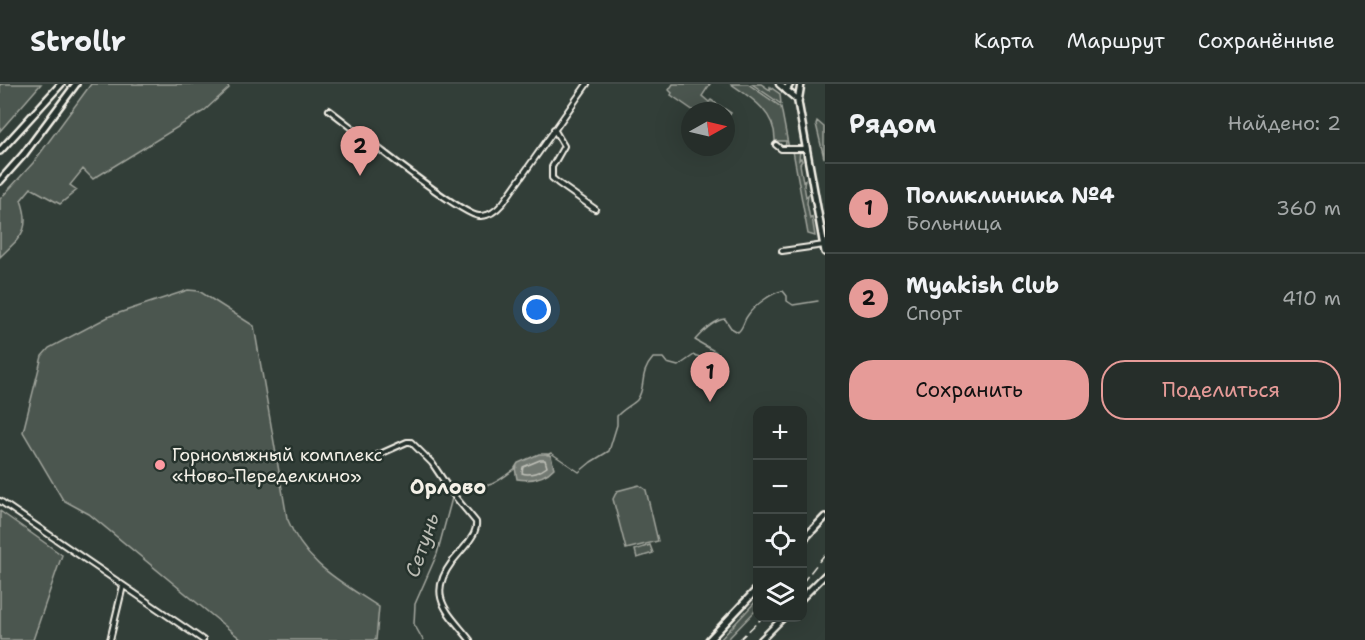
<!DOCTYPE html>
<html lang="ru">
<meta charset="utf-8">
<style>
body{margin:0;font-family:"Shantell Sans",sans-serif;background:#323a36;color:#f1f3f6}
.controls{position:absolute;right:18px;bottom:18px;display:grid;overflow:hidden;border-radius:12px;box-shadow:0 6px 24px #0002}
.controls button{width:54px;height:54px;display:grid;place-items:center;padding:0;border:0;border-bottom:2px solid #424a47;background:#262e2a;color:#f1f3f6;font:30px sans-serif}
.compass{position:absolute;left:681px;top:18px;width:54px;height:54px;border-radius:50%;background:#262e2a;box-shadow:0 6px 24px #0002;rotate:82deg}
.you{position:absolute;left:537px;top:226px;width:21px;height:21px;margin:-15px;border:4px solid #fff;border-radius:50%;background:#1a73e8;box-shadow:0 0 0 9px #1a73e833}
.badge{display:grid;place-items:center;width:39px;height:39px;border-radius:50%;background:#e69b98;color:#111;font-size:20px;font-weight:700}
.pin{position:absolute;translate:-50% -50px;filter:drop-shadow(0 2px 3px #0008)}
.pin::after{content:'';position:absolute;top:32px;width:21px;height:18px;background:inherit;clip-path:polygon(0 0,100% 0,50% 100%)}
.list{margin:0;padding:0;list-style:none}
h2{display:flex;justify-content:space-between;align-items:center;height:78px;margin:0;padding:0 24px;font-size:26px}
h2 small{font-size:20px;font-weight:400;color:#a4a8a8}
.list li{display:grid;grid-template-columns:39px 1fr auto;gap:18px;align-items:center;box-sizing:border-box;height:90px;padding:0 24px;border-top:2px solid #424a47}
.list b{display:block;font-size:22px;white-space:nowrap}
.list p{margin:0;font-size:20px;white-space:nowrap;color:#a4a8a8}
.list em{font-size:20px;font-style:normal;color:#a4a8a8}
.actions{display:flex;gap:12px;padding:18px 24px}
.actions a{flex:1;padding:14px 0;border:2px solid #e69b98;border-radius:24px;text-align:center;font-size:21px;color:#e69b98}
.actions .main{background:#e69b98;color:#111}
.icon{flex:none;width:33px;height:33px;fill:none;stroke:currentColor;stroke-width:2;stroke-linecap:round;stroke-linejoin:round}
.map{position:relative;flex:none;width:825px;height:556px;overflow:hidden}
header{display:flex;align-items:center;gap:36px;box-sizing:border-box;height:84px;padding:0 30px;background:#262e2a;border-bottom:2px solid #424a47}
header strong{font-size:28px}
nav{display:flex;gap:33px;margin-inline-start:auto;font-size:21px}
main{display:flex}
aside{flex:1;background:#262e2a}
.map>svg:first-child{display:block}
</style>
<header>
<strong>Strollr</strong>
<nav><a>Карта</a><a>Маршрут</a><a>Сохранённые</a></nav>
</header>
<main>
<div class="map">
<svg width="825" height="556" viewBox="0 0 825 556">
<rect width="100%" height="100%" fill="#323e38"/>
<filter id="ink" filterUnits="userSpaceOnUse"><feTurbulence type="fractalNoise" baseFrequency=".0167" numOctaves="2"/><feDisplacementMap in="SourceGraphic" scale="12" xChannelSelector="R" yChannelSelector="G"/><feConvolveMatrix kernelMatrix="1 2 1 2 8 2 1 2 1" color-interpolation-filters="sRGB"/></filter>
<g filter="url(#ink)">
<path fill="#4c564f" stroke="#a0a49c" stroke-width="1.5" d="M0 0H41L0 47Z
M91 0H227L229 4 204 27 93 95 83 85 70 101 77 106 60 120 31 104 21 116C32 147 20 153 0 173V115L33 79Z
M673 0H710L702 12 709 18 711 16 731 29 726 36V27H694L671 11 672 9 669 6Z
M731 0H748L781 23 789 65H785L786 57H775C776 29 752 14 731 0Z
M752 0H761L770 6V3L780 10 781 20Z
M817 37 824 43V74L816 40Z
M800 66 799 76 801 74 802 77 800 80 803 98 805 96 804 101 806 113 808 111 807 119 810 135 812 133 815 152 808 150 793 67Z
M188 206 199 207 254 242 287 434C305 480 340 497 379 523L376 556H242L89 430 63 416 23 348 42 272 49 264 110 232Z
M639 401 646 406 658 457 626 465 613 415 617 407Z
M0 427 62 471 33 556H0Z
M650 461 653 469 637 474 635 466Z
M757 516V525L727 556H720Z"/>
<path fill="#727972" stroke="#a6a9a1" stroke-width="1.5" d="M539 370H547L551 372 554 384C544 395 531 397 517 395L515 384 518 379Z"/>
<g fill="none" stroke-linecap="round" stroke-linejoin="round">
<path stroke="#c0c1b9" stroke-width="1.5" d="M540 376H545L547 383C541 388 529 392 522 389L523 383Z"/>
<path stroke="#a6a9a1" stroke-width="1.5" d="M547 371 551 369 579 388 591 378 609 367 617 341V332C623 325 632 321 637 316 647 302 638 291 653 274H663L667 279 678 282 694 271 703 274 715 273 716 268 695 256C703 247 714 236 725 235L731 244 738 248C744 243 743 237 748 231 754 222 772 208 783 207L787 212V217L793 221 818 217
M423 556 414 540 415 520 437 470 452 414C465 399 475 406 492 400 501 396 509 389 517 383"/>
<defs>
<path id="minor" d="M329 26C352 43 460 131 479 132 489 133 497 126 503 119L587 0
M554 45 564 62 552 83V94L558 99 595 125
M776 61 781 65H806
M782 167 824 161
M371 374 407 358H411L432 379 452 409 476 438C477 447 472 453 467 460 462 466 457 472 452 478 426 513 448 528 470 556
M0 417 203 556
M110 556 123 502"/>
<path id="tertiary" d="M779 0 786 6
M802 514 825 491
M761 556 783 534"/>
<path id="secondary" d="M790 0 786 6 798 16
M801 0 798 18 825 168
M0 67 61 0
M0 97 24 70 76 0
M802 457 825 433
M709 556 758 504"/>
</defs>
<use href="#minor" stroke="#f4f1e8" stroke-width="8"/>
<use href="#tertiary" stroke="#f4f1e8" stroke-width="9"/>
<use href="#secondary" stroke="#f4f1e8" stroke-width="10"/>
<use href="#minor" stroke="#26332d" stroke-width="4"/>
<use href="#tertiary" stroke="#26332d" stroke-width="4.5"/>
<use href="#secondary" stroke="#26332d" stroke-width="5"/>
<path stroke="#f4f1e8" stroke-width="1.5" stroke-dasharray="9 4.5" stroke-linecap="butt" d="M802 499 825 470
M739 556 762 534"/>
</g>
</g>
<circle fill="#ff9aa2" stroke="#26332d" stroke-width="2" cx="160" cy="381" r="6"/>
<g text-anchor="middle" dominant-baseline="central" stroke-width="5" stroke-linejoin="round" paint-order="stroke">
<g font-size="18" fill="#f4f1e8" stroke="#26332d" text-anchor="start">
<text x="172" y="371">Горнолыжный комплекс<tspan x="172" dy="21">«Ново-Переделкино»</tspan></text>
</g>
<g font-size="20" font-weight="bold" fill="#f4f1e8" stroke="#26332d">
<text x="448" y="403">Орлово</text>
</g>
<g font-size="20" font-style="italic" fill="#babbb3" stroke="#26332d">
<text transform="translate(422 461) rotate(-71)">Сетунь</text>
</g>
</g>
</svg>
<div class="controls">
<button>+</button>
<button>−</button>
<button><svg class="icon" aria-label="locate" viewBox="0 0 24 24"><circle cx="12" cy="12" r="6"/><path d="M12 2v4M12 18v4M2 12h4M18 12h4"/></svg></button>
<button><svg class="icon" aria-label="layers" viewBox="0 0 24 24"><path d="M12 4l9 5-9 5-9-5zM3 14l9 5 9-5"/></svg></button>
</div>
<svg class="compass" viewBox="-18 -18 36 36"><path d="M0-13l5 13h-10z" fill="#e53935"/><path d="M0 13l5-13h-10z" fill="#a4a8a8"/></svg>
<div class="you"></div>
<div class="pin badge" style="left:710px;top:318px">1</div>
<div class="pin badge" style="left:360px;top:92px">2</div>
</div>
<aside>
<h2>Рядом<small>Найдено: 2</small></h2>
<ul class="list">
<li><span class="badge">1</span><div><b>Поликлиника №4</b><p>Больница</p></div><em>360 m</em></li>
<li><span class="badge">2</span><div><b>Myakish Club</b><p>Спорт</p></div><em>410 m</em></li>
</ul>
<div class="actions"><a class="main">Сохранить</a><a>Поделиться</a></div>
</aside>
</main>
